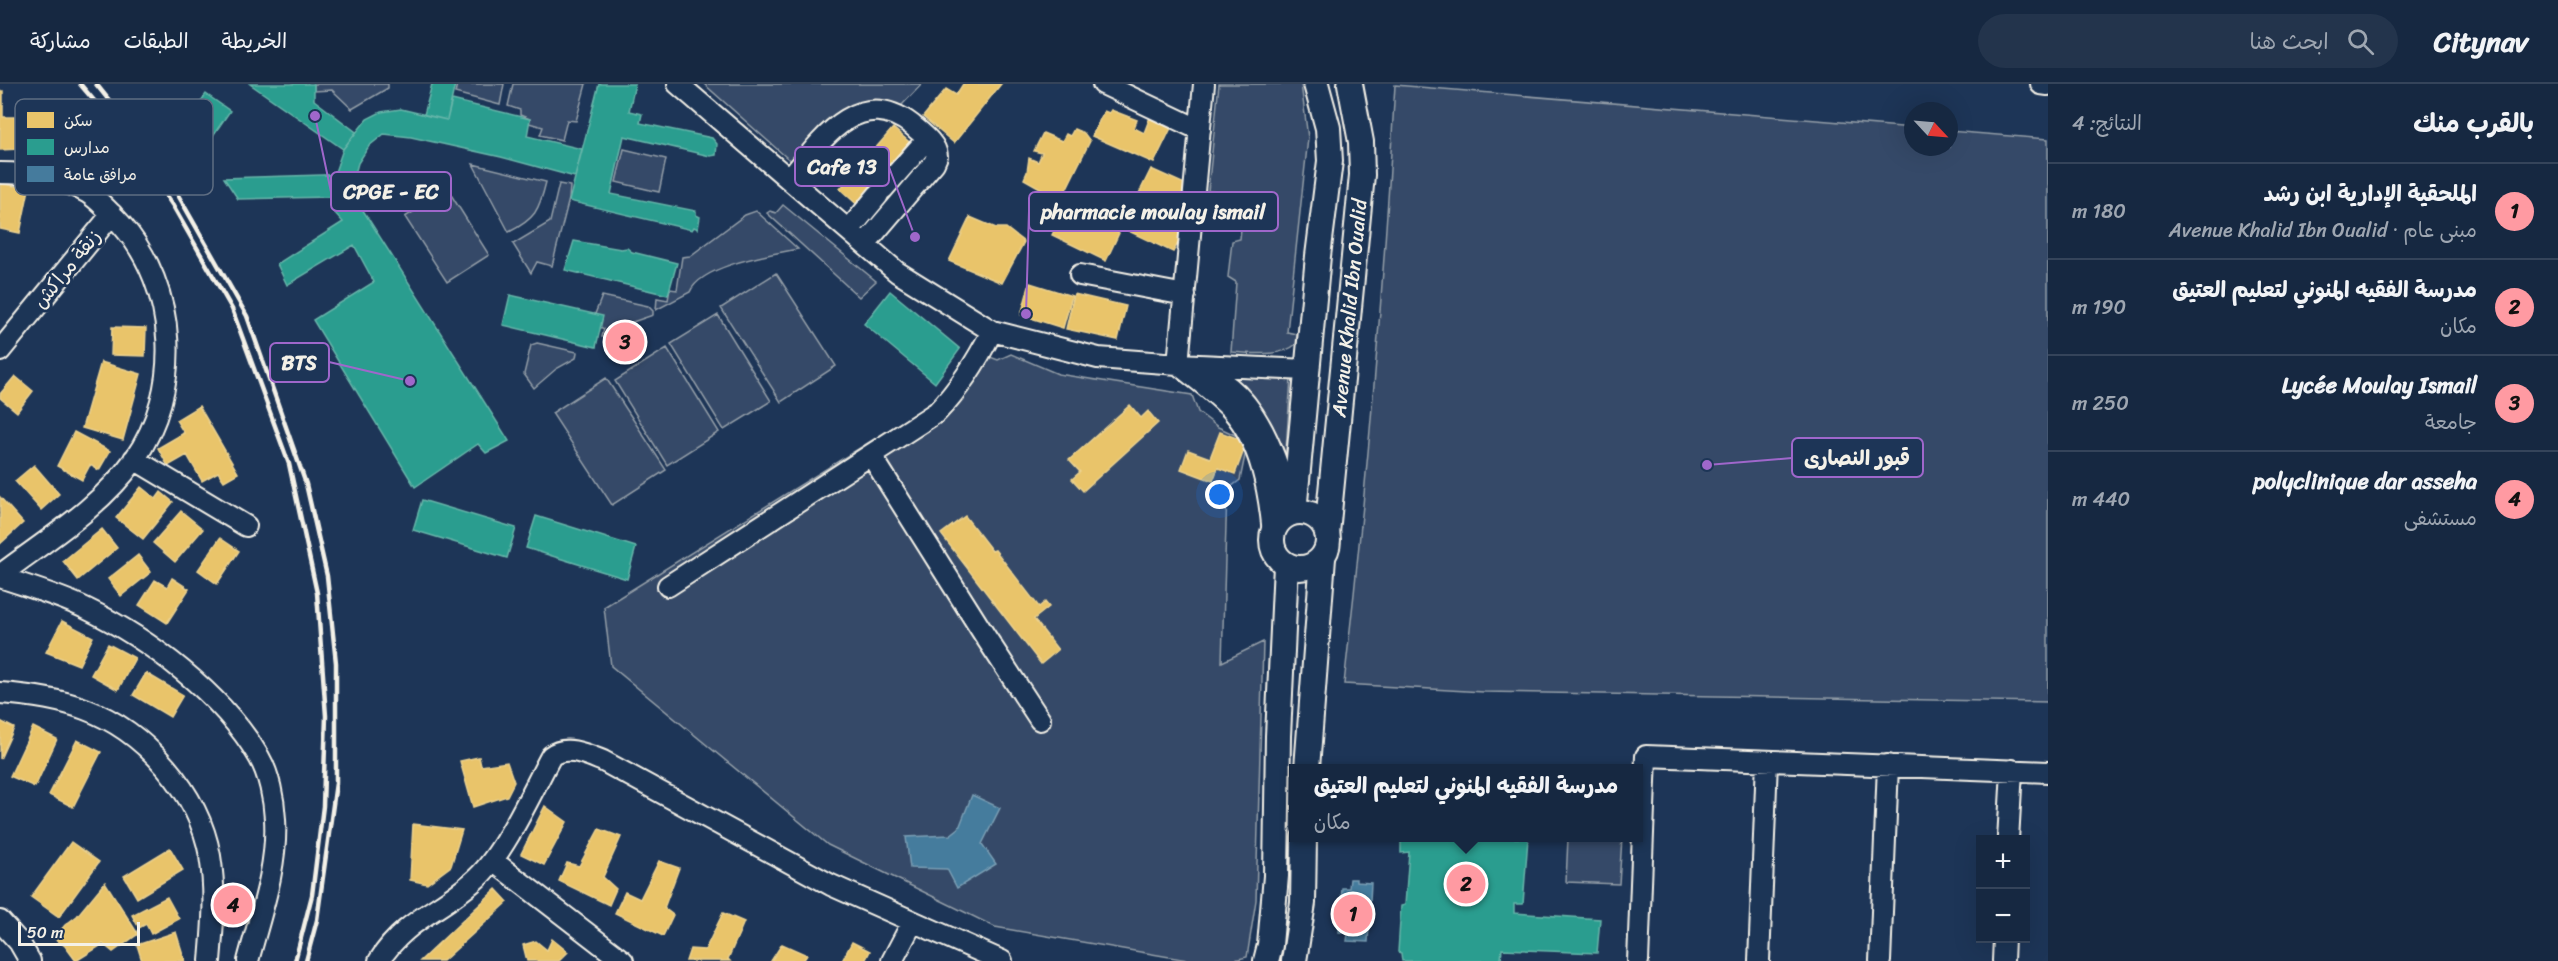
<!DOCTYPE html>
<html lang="ar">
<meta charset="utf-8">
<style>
body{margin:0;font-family:Sriracha,"Playpen Sans Arabic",sans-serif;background:#23344c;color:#f1f3f6;direction:rtl}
.controls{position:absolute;right:18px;bottom:18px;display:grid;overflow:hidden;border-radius:0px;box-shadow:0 6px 24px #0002}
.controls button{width:54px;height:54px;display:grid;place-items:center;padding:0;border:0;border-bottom:2px solid #35445a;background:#162841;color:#f1f3f6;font:30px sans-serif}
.compass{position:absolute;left:1904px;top:18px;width:54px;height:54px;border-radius:50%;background:#162841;box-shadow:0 6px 24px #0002;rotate:116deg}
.scale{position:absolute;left:18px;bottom:15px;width:122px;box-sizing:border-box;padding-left:6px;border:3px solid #f4f1e8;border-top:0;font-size:16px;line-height:21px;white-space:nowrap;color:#f4f1e8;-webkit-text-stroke:4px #1d3557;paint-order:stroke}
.you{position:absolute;left:1220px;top:411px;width:21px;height:21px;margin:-15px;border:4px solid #fff;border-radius:50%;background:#1a73e8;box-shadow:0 0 0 9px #1a73e833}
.badge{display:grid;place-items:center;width:39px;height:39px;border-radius:50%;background:#ff9aa2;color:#111;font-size:20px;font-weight:700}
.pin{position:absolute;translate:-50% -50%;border:3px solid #fff;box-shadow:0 2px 6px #0006}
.popup{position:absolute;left:1289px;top:680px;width:354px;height:78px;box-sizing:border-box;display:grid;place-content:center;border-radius:0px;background:#162841;filter:drop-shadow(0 2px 4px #0005);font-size:20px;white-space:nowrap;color:#9ea6b1}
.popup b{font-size:22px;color:#f1f3f6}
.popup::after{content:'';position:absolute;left:50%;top:100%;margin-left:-12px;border:12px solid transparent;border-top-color:#162841}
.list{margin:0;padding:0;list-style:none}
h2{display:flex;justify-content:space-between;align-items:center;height:78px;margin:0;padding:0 24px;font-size:26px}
h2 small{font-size:20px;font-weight:400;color:#9ea6b1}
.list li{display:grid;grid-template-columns:39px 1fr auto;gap:18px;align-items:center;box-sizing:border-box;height:96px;padding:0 24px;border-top:2px solid #35445a}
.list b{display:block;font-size:22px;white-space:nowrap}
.list p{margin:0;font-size:20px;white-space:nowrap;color:#9ea6b1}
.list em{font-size:20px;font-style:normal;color:#9ea6b1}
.icon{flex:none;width:33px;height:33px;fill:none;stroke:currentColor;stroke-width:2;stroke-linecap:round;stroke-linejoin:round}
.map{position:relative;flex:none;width:2048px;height:877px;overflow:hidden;direction:ltr}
header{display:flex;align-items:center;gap:36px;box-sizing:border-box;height:84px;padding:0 30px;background:#162841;border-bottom:2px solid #35445a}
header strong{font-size:28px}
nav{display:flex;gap:33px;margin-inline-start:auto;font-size:21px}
.search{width:420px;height:54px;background:#23344c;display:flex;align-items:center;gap:15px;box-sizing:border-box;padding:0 21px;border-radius:33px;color:#9ea6b1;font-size:22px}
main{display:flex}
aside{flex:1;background:#162841}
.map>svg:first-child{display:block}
</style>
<header>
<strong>Citynav</strong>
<div class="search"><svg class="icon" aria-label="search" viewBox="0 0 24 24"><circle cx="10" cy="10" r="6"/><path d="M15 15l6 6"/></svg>ابحث هنا</div>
<nav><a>الخريطة</a><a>الطبقات</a><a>مشاركة</a></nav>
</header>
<main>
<aside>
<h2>بالقرب منك<small>النتائج: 4</small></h2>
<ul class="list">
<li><span class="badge">1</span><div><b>الملحقية الإدارية ابن رشد</b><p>مبنى عام · Avenue Khalid Ibn Oualid</p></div><em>180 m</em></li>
<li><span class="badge">2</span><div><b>مدرسة الفقيه المنوني لتعليم العتيق</b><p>مكان</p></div><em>190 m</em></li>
<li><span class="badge">3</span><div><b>Lycée Moulay Ismail</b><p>جامعة</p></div><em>250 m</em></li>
<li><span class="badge">4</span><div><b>polyclinique dar asseha</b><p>مستشفى</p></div><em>440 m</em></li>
</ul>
</aside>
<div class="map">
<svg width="2048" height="877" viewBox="0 0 2048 877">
<rect width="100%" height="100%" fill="#1d3557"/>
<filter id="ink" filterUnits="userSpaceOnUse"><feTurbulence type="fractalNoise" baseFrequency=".0167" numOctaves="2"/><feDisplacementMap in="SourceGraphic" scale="12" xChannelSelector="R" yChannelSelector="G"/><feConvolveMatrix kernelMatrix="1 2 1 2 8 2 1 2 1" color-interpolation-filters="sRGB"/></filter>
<g filter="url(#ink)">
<path fill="#354a67" stroke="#949ea8" stroke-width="1.5" d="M314 0H388V4L352 25 332 6 314 7Z
M457 0H504L500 21 455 9Z
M513 0H586L576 37 567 36 562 56 540 51 543 43 529 39 530 35 520 31V26L508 22Z
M704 0H922L901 22C894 20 886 16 878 16 839 15 815 52 795 81Z
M1219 0H1301L1308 54 1287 248 1297 250 1296 260C1281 274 1251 269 1231 268L1236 198 1228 193 1232 157 1240 155 1244 111 1208 107Z
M1395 1 1913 44V63H1949V47L2048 55V618L1484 608 1344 600C1367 401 1384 201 1395 1Z
M624 65 666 75 659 108 616 98Z
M473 80 546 98C539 127 535 135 509 148Z
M559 100 570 102 569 115 552 182 537 178 531 189 513 160 550 138Z
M448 106 489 171 447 198 405 133Z
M783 121 876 197 859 213 767 129 770 127 776 129Z
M756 127 798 165C772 170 701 181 690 208L656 226 657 214 668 216 670 205 677 206 682 173 690 172 745 131Z
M776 189 836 282 781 318 721 224Z
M602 212 648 222 653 227V231L624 241 615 240 610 253H602L604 245 600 243 595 230Z
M718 231 771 317 724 346 671 260Z
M537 259 577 268 576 274 556 285 534 304 524 290 531 261Z
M667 264 719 348 667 381 615 297Z
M974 267 998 276 1011 270 1058 290 1192 311 1198 328 1218 343 1248 357 1240 396 1227 406 1222 578 1263 558 1256 816 1247 873 1230 877H1193L995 843 828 761 611 582 604 523 937 316Z
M1226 291 1291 294 1285 380Z
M606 294 666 386 612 421 552 329Z
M1568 754H1622L1619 800 1566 798Z"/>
<path fill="#e9c46a" stroke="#ecd290" stroke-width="1.5" d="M963 0H1001L954 59 923 33 946 5 956 11Z
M0 7H3V33H18L19 65 0 66Z
M1111 26 1137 36 1134 44 1144 49 1152 28 1172 42 1154 79 1092 52 1104 27 1109 29Z
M893 44 915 63 889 110 899 118 888 131 878 122 862 125 840 105Z
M1074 45 1084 49 1090 57 1061 116 1024 95 1027 88 1029 74 1038 78 1042 69 1034 67 1043 49 1062 57 1066 50 1070 52Z
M1151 85 1187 101 1183 109 1187 112 1176 134 1167 130 1163 138 1186 151 1183 160 1178 159 1173 168 1122 144Z
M0 99 29 105 20 149 0 145Z
M1060 122 1119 149 1106 177 1052 151 1054 147 1047 144Z
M970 133 996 144H1006L1024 158 1002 199 949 177Z
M1030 199 1072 212 1063 244 1021 231Z
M1074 210 1126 222 1118 256 1066 245Z
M112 243 146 244 145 272 111 271Z
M101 278 141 290 123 356 82 344Z
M15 292 33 307 17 328 0 314V310Z
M1130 321 1141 334 1148 327 1158 339 1083 407 1072 395 1080 388 1069 376Z
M199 322 238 389 224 397 218 388 202 397 187 371 168 382 158 364 184 349 176 336Z
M74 348 110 367 99 386 90 381 82 396 57 382Z
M1220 348 1247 358 1235 390 1218 384 1213 397 1181 385 1188 366 1210 374Z
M34 381 59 410 41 426 15 397Z
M141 403 156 415 161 408 173 418 143 455 116 434Z
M0 413 23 439 0 460Z
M181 427 203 445 175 478 153 459Z
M965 432 992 467 995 466 1039 523 1045 518 1049 523 1034 535 1058 566 1041 580 941 450Z
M102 445 117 464 78 496 63 477Z
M220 454 239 467 217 500 198 486Z
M138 471 151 488 121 512 108 495Z
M172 494 189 505 167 539 139 521 155 496 167 503Z
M62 537 93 553 79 581 46 568Z
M108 560 135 574 118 606 91 591Z
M146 589 183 611 170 633 133 611Z
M0 637 14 644 0 675Z
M33 643 57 655 35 703 10 692Z
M77 656 101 668 73 723 49 711Z
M479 673 481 682 507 678 514 698 507 712 473 723 460 677Z
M545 722 567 738 544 781 521 770Z
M413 740 462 746 451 782 427 800 410 796Z
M599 745 621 753 603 793 616 805 609 821 559 797 567 779 579 782Z
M71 758 99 778 59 833 31 813Z
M170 764 183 786 137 814 124 792Z
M659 777 679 784 664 824 673 831 663 852 615 829 625 808 640 815Z
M105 798 138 850 113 868 103 860 76 877 65 862 54 854 65 841 77 832Z
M496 805 508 818 443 877H420Z
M167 813 179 835 151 850 146 840 139 844 132 831Z
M723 829 744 838 728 875 730 877H686L690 865 705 866Z
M176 848 185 877H142L137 861Z
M552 855 568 868 559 877H527L523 861 536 857 547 866Z
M852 858 870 867 865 877H842Z
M782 860 807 871 803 877H771Z"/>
<path fill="#2a9d8f" stroke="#67b6aa" stroke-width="1.5" d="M250 0H314V16L356 48 343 65Z
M432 0H455L447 36 424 31Z
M599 0H635L629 27 642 30 640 39 712 54 717 60 716 71 710 72 624 52 611 110 696 127V131L700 133 698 145 694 143 692 146 569 117Z
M206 10 230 27 212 53 188 35Z
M452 16 530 35 527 52 582 65 575 93 501 73 411 53 384 50 369 62 358 79 355 90 334 91 343 65 367 35 381 28 401 25 447 36Z
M355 90 359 120 509 357 486 369 478 360 415 403 313 236 374 198 354 161 287 201 277 180 343 138 334 128 330 113 238 115 224 94Z
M574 157 621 165 627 164 632 168 677 179 668 211 565 186Z
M890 207 960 265 935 299 864 240Z
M510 211 603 232 596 263 503 241Z
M422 416 516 444 507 474 413 446Z
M536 432 636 463 627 495 526 464Z
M1401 754H1528L1523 820H1514V829L1600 835 1597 869 1502 865 1501 875 1511 877H1402L1401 869 1398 868 1401 822 1405 821 1409 768 1401 769Z"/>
<path fill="#457b9d" stroke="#7a9eb4" stroke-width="1.5" d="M972 711 1000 724 982 760 996 780 957 804 947 785 910 784 906 753 950 751 959 744Z
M1350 795H1356V798L1371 799 1370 817H1365L1364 842H1369L1368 858 1347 857 1348 849 1339 848 1342 804H1349Z"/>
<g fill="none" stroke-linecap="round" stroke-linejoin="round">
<defs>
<path id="minor" d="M678 0 897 188 992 247 1098 274 1178 280 1307 286
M1103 0 1200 46
M2041 0 2048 1
M0 89C28 89 63 94 88 109 100 117 111 129 121 140 178 204 183 306 134 376 100 424 46 456 0 491
M790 95C821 56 859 0 912 41 921 49 936 59 937 72L934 79 865 160
M883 105 927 55
M849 146 878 111
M1080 191 1185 211
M0 267 112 130
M1178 280 1204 0
M1178 280C1196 295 1216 309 1232 326 1261 359 1269 407 1273 449
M1198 284C1212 291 1226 299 1237 310 1263 336 1286 392 1287 428
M871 371 985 552 1040 636
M134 375 246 442
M0 493C29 503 58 511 85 524 150 555 223 611 259 673 269 690 274 715 275 735 278 783 260 831 248 877
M668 502 937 328C960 304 977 277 992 247
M0 609C29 611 58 615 85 625 145 647 199 709 210 772 216 808 213 842 210 877
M2008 756 2012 686
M493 777 623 877
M0 837 19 858 30 877
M379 877C405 835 443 826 477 794 505 768 532 707 551 672 566 660 588 671 603 677L831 801 1002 877
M892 877 912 839
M1638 877 1646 672 2048 688
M1759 877 1767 677
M1880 877 1888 681
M2003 877 2004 854"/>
<g id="major">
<circle cx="1300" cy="456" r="28"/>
<path d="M1294 428 1318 172 1330 77 1328 44 1316 0"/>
<path id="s1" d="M1327 449 1362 91 1361 58 1350 0"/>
<path d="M1307 684 1323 474"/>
<path d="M1266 877 1270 861 1276 792 1278 652 1286 481"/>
<path d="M1294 877 1303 819 1304 754"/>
</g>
</defs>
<use href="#minor" stroke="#f4f1e8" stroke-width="24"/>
<use href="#major" stroke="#f4f1e8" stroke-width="28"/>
<use href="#minor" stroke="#1d3557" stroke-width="20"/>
<use href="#major" stroke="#1d3557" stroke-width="24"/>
<path stroke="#f4f1e8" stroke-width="4.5" d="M80 0 135 65 173 122 232 225 289 380 317 509 326 632 323 722 312 811 295 877
M96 0 145 61 174 104 247 232 306 400 327 492 336 579V699L317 836 306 877"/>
</g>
</g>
<g text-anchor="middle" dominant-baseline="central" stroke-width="6" stroke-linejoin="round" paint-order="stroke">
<g font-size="20" fill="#f4f1e8" stroke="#1d3557">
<text transform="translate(67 185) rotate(-51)">زنقة مراكش</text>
<text stroke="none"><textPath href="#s1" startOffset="226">Avenue Khalid Ibn Oualid</textPath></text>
</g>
</g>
<rect x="15" y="15" width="198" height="96" rx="9" fill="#1d3557" stroke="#5e6d82" stroke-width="1.5"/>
<rect x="27" y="28" width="27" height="16" fill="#e9c46a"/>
<rect x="27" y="55" width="27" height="16" fill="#2a9d8f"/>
<rect x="27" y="82" width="27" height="16" fill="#457b9d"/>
<g font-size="16" fill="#f4f1e8">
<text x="64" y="42">سكن</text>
<text x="64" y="69">مدارس</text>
<text x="64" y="96">مرافق عامة</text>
</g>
<path fill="none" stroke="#9f67cb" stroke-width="2" d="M915 153L889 83M315 32L331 108M1026 230L1029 127M410 297L329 278M1707 381L1792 374"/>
<g fill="#9f67cb" stroke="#1d3557" stroke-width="2">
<circle cx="915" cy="153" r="6"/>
<circle cx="315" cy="32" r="6"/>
<circle cx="1026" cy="230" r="6"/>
<circle cx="410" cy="297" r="6"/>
<circle cx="1707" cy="381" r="6"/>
</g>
<g fill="#1d3557" stroke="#9f67cb" stroke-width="2">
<rect x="795" y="63" width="94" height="39" rx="6"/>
<rect x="331" y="88" width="120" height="39" rx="6"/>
<rect x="1029" y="108" width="249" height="39" rx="6"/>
<rect x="270" y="259" width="59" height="39" rx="6"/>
<rect x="1792" y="354" width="131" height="39" rx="6"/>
</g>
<g font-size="21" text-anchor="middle" font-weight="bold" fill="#f4f1e8">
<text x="842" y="90">Cafe 13</text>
<text x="391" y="115">CPGE - EC</text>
<text x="1153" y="135">pharmacie moulay ismail</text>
<text x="299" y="286">BTS</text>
<text x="1857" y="381">قبور النصارى</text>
</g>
</svg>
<div class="controls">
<button>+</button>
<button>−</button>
</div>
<svg class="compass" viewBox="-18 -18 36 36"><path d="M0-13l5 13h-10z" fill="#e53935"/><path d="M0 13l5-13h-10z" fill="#9ea6b1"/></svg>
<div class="scale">50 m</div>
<div class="you"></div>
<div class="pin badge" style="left:1353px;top:830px">1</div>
<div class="pin badge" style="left:1466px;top:800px">2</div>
<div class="popup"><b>مدرسة الفقيه المنوني لتعليم العتيق</b>مكان</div>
<div class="pin badge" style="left:625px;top:258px">3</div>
<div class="pin badge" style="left:233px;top:821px">4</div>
</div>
</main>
